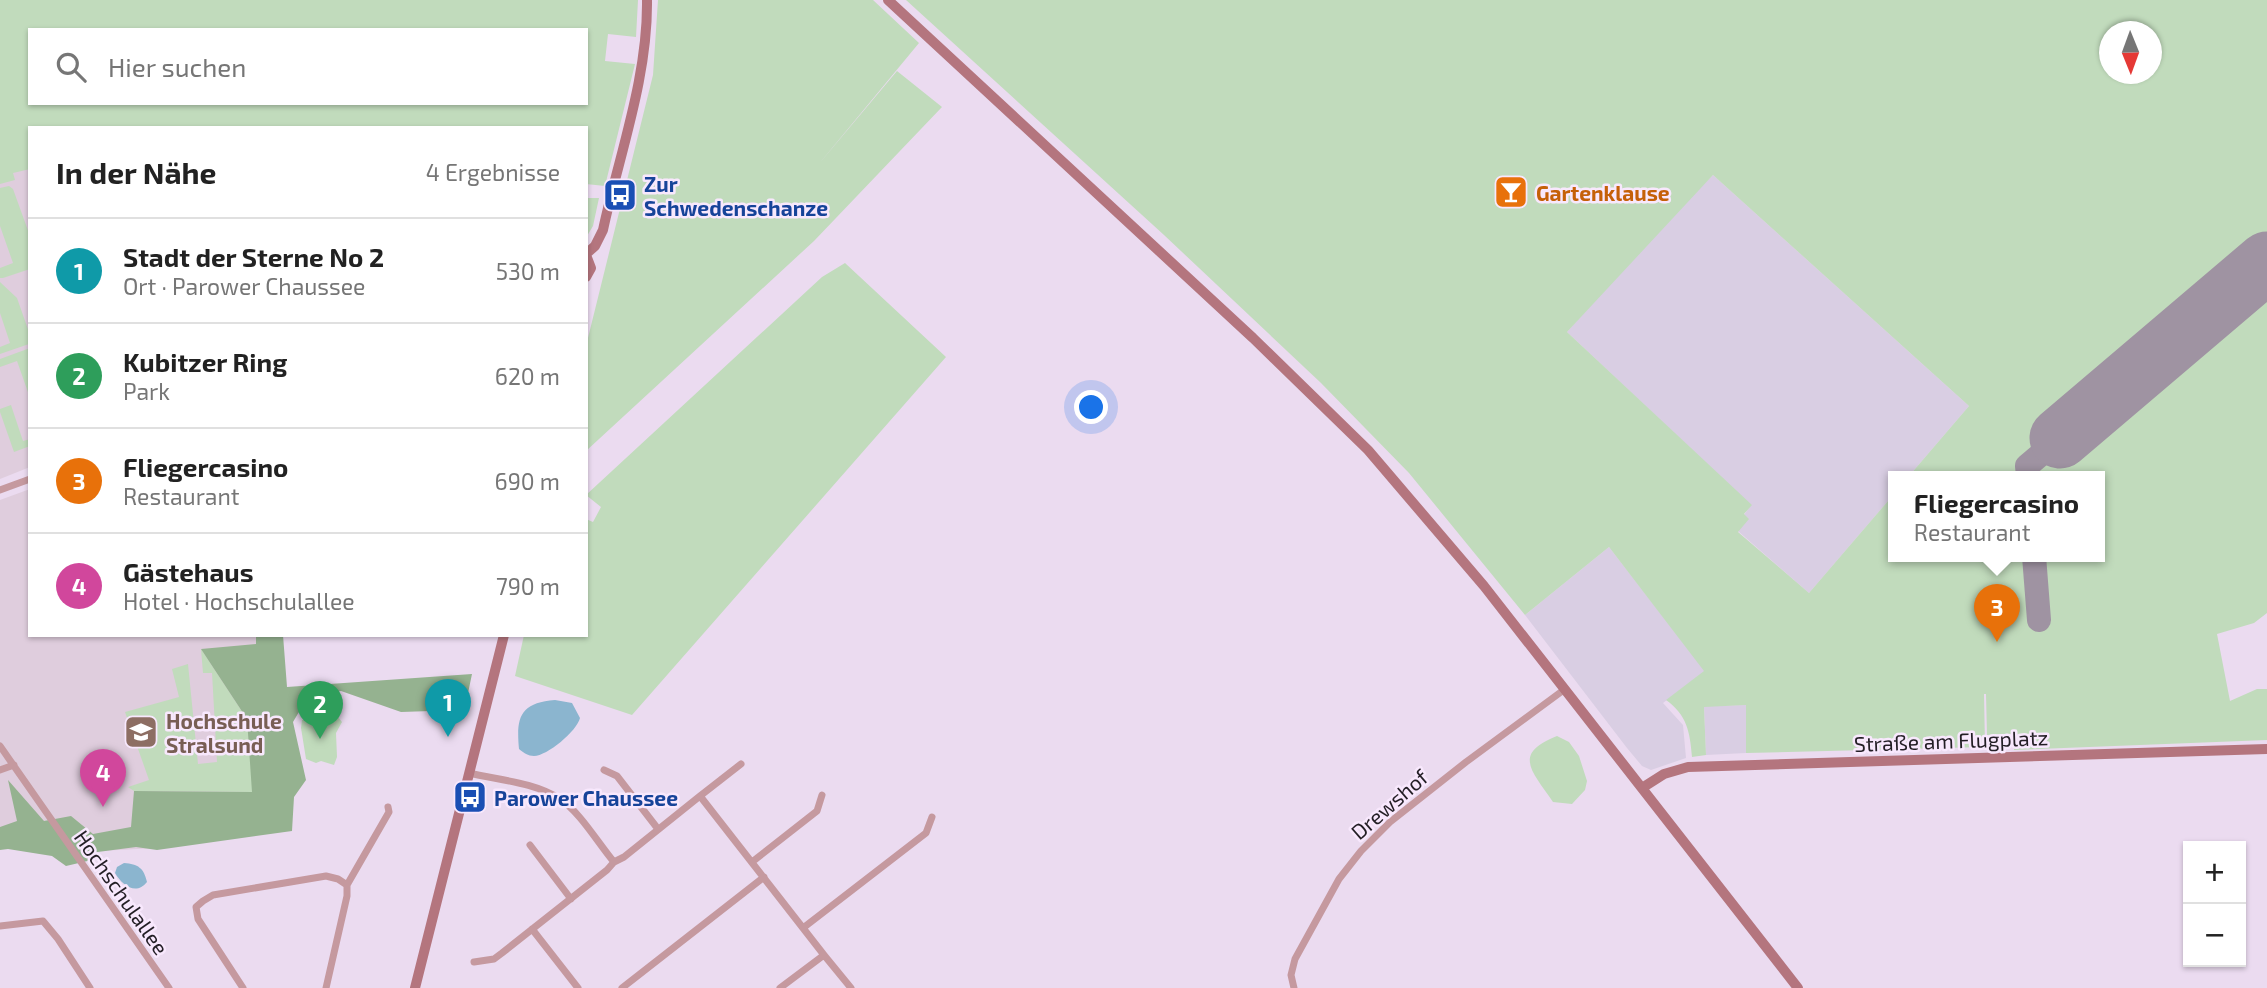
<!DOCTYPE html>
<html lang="de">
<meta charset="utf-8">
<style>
body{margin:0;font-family:"Exo 2",sans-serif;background:#f2f2f2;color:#222}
.controls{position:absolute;right:21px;bottom:21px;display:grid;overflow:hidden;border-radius:0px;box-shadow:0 2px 5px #0004}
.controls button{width:63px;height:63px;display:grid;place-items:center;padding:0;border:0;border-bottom:2px solid #e0e0e0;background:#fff;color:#222;font:35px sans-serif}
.compass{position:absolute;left:2099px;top:21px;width:63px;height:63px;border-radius:50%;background:#fff;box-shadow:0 2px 5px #0004;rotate:179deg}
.you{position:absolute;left:1092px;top:408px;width:24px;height:24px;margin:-18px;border:5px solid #fff;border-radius:50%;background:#1a73e8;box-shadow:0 0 0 10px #1a73e833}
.badge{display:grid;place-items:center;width:46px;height:46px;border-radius:50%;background:#111827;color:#fff;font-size:23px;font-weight:700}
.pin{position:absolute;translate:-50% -58px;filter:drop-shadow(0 2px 4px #0008)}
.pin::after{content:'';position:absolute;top:37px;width:24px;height:21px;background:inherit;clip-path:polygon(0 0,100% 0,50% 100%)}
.popup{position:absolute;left:1888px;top:471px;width:217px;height:91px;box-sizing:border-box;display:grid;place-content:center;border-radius:0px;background:#fff;filter:drop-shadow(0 2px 5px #0005);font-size:23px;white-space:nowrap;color:#767676}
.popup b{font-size:26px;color:#222}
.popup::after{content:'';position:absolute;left:50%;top:100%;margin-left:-14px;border:14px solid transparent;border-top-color:#fff}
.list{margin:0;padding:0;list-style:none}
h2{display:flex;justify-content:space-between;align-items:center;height:91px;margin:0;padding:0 28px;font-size:30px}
h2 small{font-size:23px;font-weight:400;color:#767676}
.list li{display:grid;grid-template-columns:46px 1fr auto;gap:21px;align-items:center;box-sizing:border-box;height:105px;padding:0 28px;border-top:2px solid #e0e0e0}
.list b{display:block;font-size:26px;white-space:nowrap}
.list p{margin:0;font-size:23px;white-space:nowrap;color:#767676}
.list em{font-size:23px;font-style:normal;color:#767676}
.icon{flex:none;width:38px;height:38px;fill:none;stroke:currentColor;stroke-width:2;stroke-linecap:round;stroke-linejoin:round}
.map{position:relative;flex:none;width:2267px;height:988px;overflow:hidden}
.search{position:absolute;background:#fff;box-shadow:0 2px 5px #0004;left:28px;top:28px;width:560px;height:77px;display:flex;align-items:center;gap:18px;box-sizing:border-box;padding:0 24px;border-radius:0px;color:#767676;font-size:26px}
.panel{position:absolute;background:#fff;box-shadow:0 2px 5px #0004;left:28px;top:126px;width:560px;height:511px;border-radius:0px}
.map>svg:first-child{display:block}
</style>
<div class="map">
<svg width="2267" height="988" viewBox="0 0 2267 988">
<rect width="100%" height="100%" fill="#ebdbf0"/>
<path fill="#d9cee3" d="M1713 175 1969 406 1909 476H1894V494L1809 593 1738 531 1744 515 1751 505 1567 332 1656 231Z
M1609 547 1705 671 1663 703 1683 725 1686 758 1651 770 1642 766 1627 748 1525 615Z
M1747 705 1746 753 1706 755 1704 706Z"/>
<path fill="#dfcddd" d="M0 158 30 162V467L0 479Z
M30 489V635H276L289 828 156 848 43 854 0 847V500Z"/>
<path fill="#c1dbbc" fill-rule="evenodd" d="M0 0H638L636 37 608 34 605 61 635 64 605 186 586 184V128H30V169L13 173 15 180 0 184ZM30 30H586V103H30Z
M658 0H873L919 43 818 165 897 71 942 107 814 241 586 451V346L653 75Z
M906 0H2267V613L2254 623 2217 634 2230 701 2257 689H2267V740L2014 750 2013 734 1987 735 1986 694H1984L1985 747 1746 753V705L1704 707 1706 755 1692 757C1690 732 1687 715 1666 700L1704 671 1609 547 1525 615 1409 473 1321 383 1164 235ZM2110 32H2152V74H2110ZM1713 175 1969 406 1909 476H2100V556H1894V494L1809 593 1738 532 1749 519 1744 514 1752 505 1567 332Z
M9 186 13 189 30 236V269L3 278H0V268L13 263 0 226V188Z
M586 198H599L593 226 587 236Z
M845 263 946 357 632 715 515 676 524 635H586V519L593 522 601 507 586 495 822 277Z
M0 282 17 298 30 335 29 344 0 354V347L10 343 0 313Z
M30 348V398L17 361 0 367V359Z
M11 405 23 441 30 439V446L14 452 0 412V409Z
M201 649 247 719 253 792 134 791 128 787 149 780 125 712 179 697 172 669 188 664 198 764 217 762 212 673H203Z
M338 717 342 722 336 733 337 757 334 765 321 761 316 763 306 759 301 728 302 720Z
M1557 736 1569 742 1579 756 1587 781 1585 790 1572 804 1553 802C1533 772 1511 754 1557 736Z"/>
<path fill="#95b290" d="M256 635H283L287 687 472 674 467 698 431 711 401 712 341 691 309 695 293 722 306 780 294 797 292 831 157 850 136 847 90 853 96 859 66 866 52 856 8 849 0 850V827L17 821 8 780 44 821 71 816 93 834 131 827 134 791 252 792 247 719 201 649 256 644Z"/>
<path fill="#8bb5cf" d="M555 700 572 703 580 718C577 731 547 756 534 756 528 756 524 753 519 749 516 717 520 703 555 700Z
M124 863C138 864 144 868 147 882 136 896 122 885 115 873L117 867Z"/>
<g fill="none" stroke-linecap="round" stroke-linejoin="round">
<path stroke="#9f93a2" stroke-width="24" d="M2028 476 2027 466 2060 438
M2034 556 2039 620"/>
<path stroke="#9f93a2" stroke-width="61" d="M2060 438 2267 262"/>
<path stroke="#c5999f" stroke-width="7" d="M0 490 30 479
M0 746 169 988
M0 770 14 765
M604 770 617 776 658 829
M469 773C498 780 534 782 560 799 580 812 598 843 614 862
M700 796 741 764
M530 845 571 899
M752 862 817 811 822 795
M347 885 389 812 388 807
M0 926 43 921 58 939 90 988
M803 928 926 833 932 817
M532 929 578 988
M824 955 851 988
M474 962 494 959 502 953 607 870 614 862 624 857 700 796 824 955 780 988
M243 988 198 919 196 907 203 901 213 895 326 876 338 879 347 885V896L326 988
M622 988 764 877
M1294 988 1291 975 1295 959 1339 879 1361 851 1390 822 1466 762 1565 689"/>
<path stroke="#b4757e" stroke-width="10" d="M888 0 1253 338 1368 450 1484 586 1798 988
M586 254 595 246 603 230C619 155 648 78 647 0
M586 255 591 268 586 277
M1642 788 1664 774 1688 767 2267 749
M415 988 504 635"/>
</g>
<defs>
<symbol id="bar-square" viewBox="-11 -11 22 22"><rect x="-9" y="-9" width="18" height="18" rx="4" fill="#e8710a" stroke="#f8e8fd"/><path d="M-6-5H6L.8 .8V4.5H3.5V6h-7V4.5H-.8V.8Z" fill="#fff"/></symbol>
<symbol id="bus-square" viewBox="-11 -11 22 22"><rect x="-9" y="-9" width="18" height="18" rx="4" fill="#1a4fb4" stroke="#f8e8fd"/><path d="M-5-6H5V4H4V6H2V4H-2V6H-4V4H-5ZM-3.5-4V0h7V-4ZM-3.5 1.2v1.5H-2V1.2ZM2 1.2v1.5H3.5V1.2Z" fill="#fff"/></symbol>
<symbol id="university-square" viewBox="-11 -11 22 22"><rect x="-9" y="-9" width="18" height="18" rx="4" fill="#8d6e63" stroke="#f8e8fd"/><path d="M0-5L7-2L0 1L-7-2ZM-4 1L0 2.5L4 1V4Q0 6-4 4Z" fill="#fff"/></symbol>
</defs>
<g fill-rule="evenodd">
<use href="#bar-square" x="1492" y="173" width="38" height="38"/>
<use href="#bus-square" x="601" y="176" width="38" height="38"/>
<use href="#university-square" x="122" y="713" width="38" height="38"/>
<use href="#bus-square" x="451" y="778" width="38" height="38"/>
</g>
<g text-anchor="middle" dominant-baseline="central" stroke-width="5" stroke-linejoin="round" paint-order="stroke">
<g font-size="21" font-weight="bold" fill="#164399" stroke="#f8e8fd" text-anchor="start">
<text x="644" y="183">Zur<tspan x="644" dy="24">Schwedenschanze</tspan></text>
<text x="494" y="797">Parower Chaussee</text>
</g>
<g font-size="21" font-weight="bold" fill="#c56008" stroke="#f8e8fd" text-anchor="start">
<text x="1536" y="192">Gartenklause</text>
</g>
<g font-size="21" font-weight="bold" fill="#785e54" stroke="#f8e8fd" text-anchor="start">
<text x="166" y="720">Hochschule<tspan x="166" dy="24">Stralsund</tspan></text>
</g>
<g font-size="21" fill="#231e25" stroke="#f8e8fd">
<text transform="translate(1951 740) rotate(-2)">Straße am Flugplatz</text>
<text transform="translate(1389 804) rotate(-41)">Drewshof</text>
<text transform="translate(122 892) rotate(55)">Hochschulallee</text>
</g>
</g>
</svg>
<div class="controls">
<button>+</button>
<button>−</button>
</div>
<svg class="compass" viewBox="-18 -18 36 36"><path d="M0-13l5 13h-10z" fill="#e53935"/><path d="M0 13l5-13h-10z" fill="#767676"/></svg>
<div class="you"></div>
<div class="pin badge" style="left:448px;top:737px;background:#0f9aa8">1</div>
<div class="pin badge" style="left:320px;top:739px;background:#2e9e5b">2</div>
<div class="pin badge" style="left:1997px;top:642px;background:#e8710a">3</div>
<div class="popup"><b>Fliegercasino</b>Restaurant</div>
<div class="pin badge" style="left:103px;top:807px;background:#d1479c">4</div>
<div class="search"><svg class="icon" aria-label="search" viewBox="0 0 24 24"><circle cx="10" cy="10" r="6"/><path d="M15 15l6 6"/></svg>Hier suchen</div>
<section class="panel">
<h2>In der Nähe<small>4 Ergebnisse</small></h2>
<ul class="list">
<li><span class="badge" style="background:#0f9aa8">1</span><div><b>Stadt der Sterne No 2</b><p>Ort · Parower Chaussee</p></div><em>530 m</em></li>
<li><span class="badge" style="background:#2e9e5b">2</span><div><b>Kubitzer Ring</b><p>Park</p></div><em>620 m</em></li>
<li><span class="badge" style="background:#e8710a">3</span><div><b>Fliegercasino</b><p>Restaurant</p></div><em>690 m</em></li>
<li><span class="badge" style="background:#d1479c">4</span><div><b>Gästehaus</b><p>Hotel · Hochschulallee</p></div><em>790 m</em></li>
</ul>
</section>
</div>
